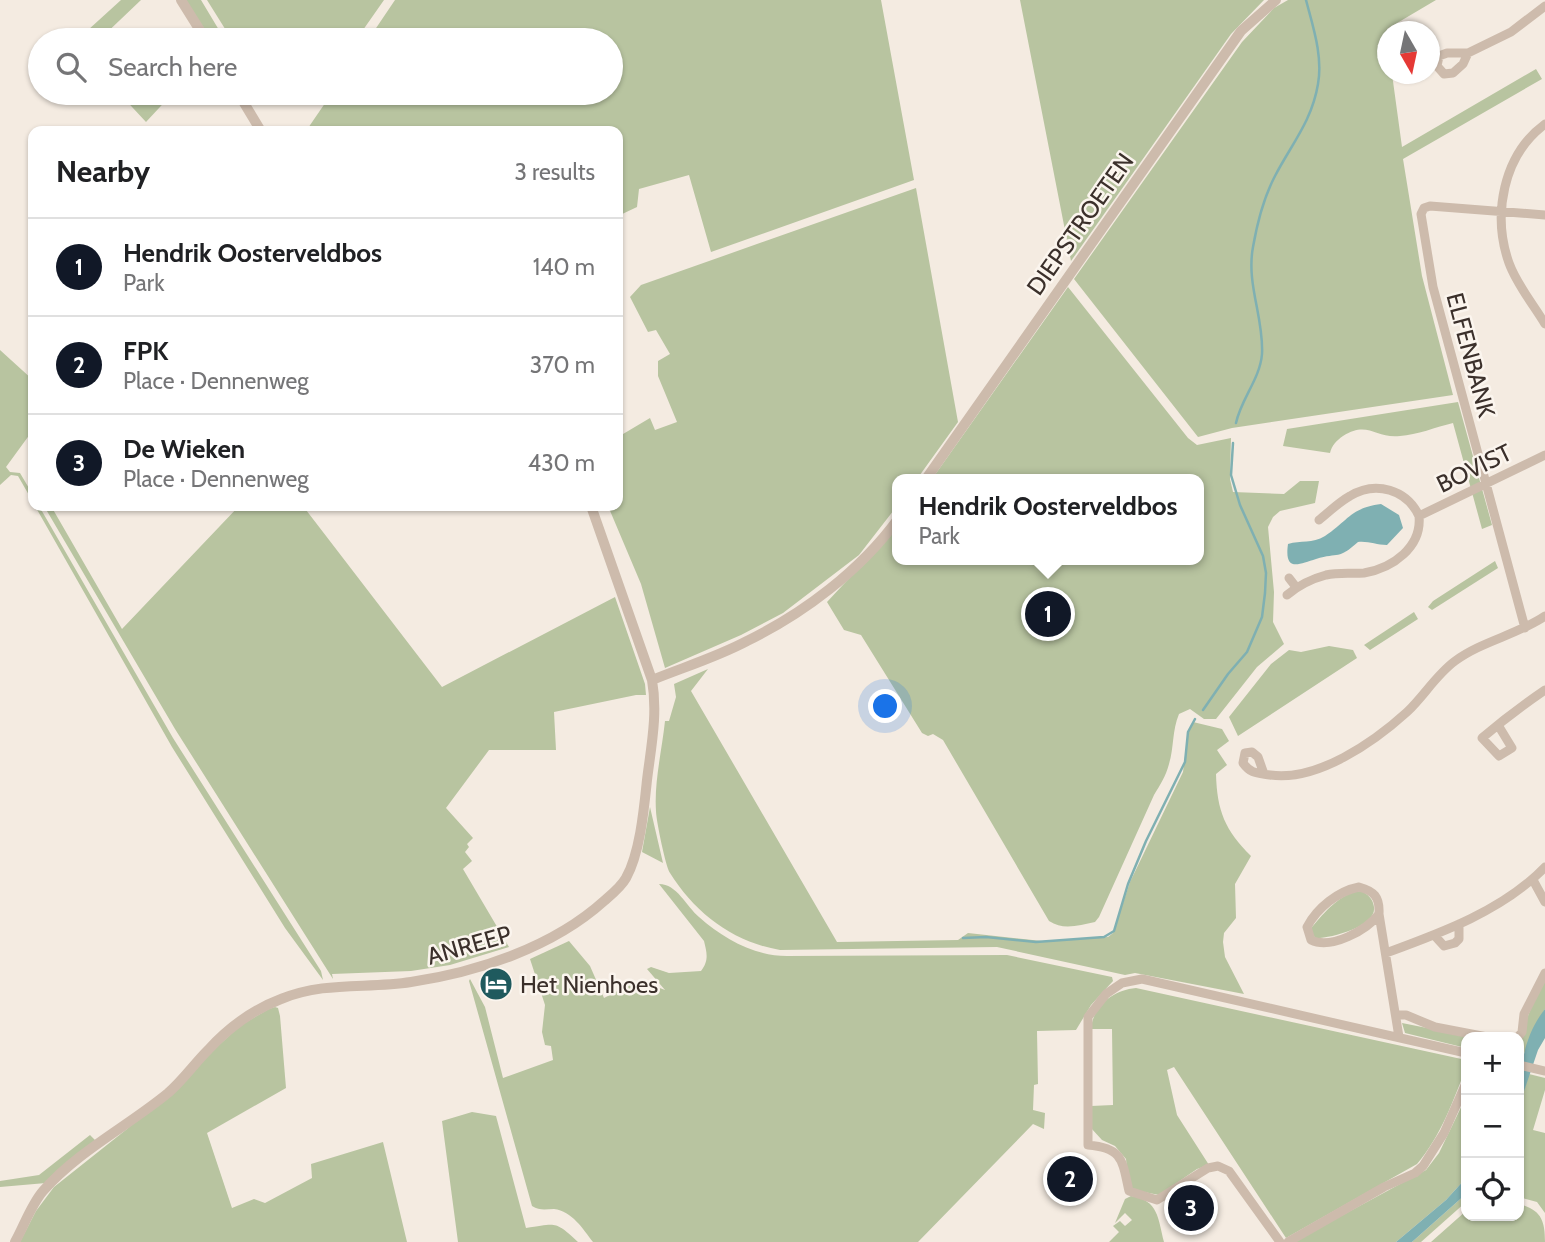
<!DOCTYPE html>
<meta charset="utf-8">
<style>
body{margin:0;font-family:Cabin,sans-serif;background:#f6f6f6;color:#202124}
.controls{position:absolute;right:21px;bottom:21px;display:grid;overflow:hidden;border-radius:14px;box-shadow:0 2px 5px #0004}
.controls button{width:63px;height:63px;display:grid;place-items:center;padding:0;border:0;border-bottom:2px solid #e0e0e0;background:#fff;color:#202124;font:35px sans-serif}
.compass{position:absolute;left:1377px;top:21px;width:63px;height:63px;border-radius:50%;background:#fff;box-shadow:0 2px 5px #0004;rotate:171deg}
.you{position:absolute;left:886px;top:707px;width:24px;height:24px;margin:-18px;border:5px solid #fff;border-radius:50%;background:#1a73e8;box-shadow:0 0 0 10px #1a73e833}
.badge{display:grid;place-items:center;width:46px;height:46px;border-radius:50%;background:#111827;color:#fff;font-size:23px;font-weight:700}
.pin{position:absolute;translate:-50% -50%;border:4px solid #fff;box-shadow:0 2px 7px #0006}
.popup{position:absolute;left:892px;top:474px;width:312px;height:91px;box-sizing:border-box;display:grid;place-content:center;border-radius:14px;background:#fff;filter:drop-shadow(0 2px 5px #0005);font-size:23px;white-space:nowrap;color:#757577}
.popup b{font-size:26px;color:#202124}
.popup::after{content:'';position:absolute;left:50%;top:100%;margin-left:-14px;border:14px solid transparent;border-top-color:#fff}
.list{margin:0;padding:0;list-style:none}
h2{display:flex;justify-content:space-between;align-items:center;height:91px;margin:0;padding:0 28px;font-size:30px}
h2 small{font-size:23px;font-weight:400;color:#757577}
.list li{display:grid;grid-template-columns:46px 1fr auto;gap:21px;align-items:center;box-sizing:border-box;height:98px;padding:0 28px;border-top:2px solid #e0e0e0}
.list b{display:block;font-size:26px;white-space:nowrap}
.list p{margin:0;font-size:23px;white-space:nowrap;color:#757577}
.list em{font-size:23px;font-style:normal;color:#757577}
.icon{flex:none;width:38px;height:38px;fill:none;stroke:currentColor;stroke-width:2;stroke-linecap:round;stroke-linejoin:round}
.map{position:relative;flex:none;width:1545px;height:1242px;overflow:hidden}
.search{position:absolute;background:#fff;box-shadow:0 2px 5px #0004;left:28px;top:28px;width:595px;height:77px;display:flex;align-items:center;gap:18px;box-sizing:border-box;padding:0 24px;border-radius:38px;color:#757577;font-size:26px}
.panel{position:absolute;background:#fff;box-shadow:0 2px 5px #0004;left:28px;top:126px;width:595px;height:385px;border-radius:14px}
.map>svg:first-child{display:block}
</style>
<div class="map">
<svg width="1545" height="1242" viewBox="0 0 1545 1242">
<rect width="100%" height="100%" fill="#f4ebe1"/>
<path fill="#b8c4a0" d="M121 0H141L99 40H77Z
M185 0H201L225 40H210Z
M207 0H384L356 40H280L273 30 266 36 268 40H232Z
M395 0H881L914 180 711 252 689 175 639 189 637 207 618 216V131H306L332 93H611V40H368Z
M1020 0H1264L1231 34 1071 261Z
M1288 0H1436L1387 29 1388 74H1392L1402 147 1536 69 1542 79 1403 159 1422 276 1453 395 1232 428 1198 437 1074 279 1242 42 1274 8Z
M119 93H135L147 105 160 93H173L146 122Z
M916 188 958 422 917 479H898L897 506 859 555 783 613 741 635 665 668 641 584 608 506H618V437L650 418 655 430 677 422 658 376V361L670 354 656 330 648 332 630 297 641 285Z
M1068 287 1188 438 1197 445 1231 438 1230 479 1233 492 1284 494 1300 481H1319L1315 503 1280 511 1273 517 1268 527 1274 592 1273 622 1284 644 1257 667 1216 719H1204L1190 709 1179 714C1172 731 1174 747 1169 764 1166 776 1160 785 1154 795L1099 917 1095 922C1079 925 1064 931 1049 921L943 740 933 734 928 736 922 733 861 635 844 630 827 602 897 527 898 560H1198V479H932Z
M0 350 33 380V430L6 467 10 472 20 473 33 495V502L18 476 11 475 0 485Z
M1458 402 1492 525 1482 529 1453 423C1436 427 1417 435 1400 436 1376 439 1368 420 1343 436 1336 441 1332 445 1330 453L1283 446 1287 429Z
M35 506H39L173 738 321 971 323 980 285 928 172 747Z
M44 506H51L122 629 239 506H303L442 687 615 597 645 684 646 695H636L554 712 556 750H489L446 808 473 838 467 844 469 847 465 852 472 861 463 869 509 947 450 965 411 971 332 974 333 979 175 729Z
M1495 561 1498 568 1432 610 1428 607 1433 601Z
M1414 612 1418 619 1370 650 1364 645Z
M1329 646 1353 650 1357 658 1238 736 1229 717 1271 664 1289 650 1301 652Z
M708 669 691 691 837 942 958 940 968 933 1042 941 1108 937 1113 933 1130 882 1183 772 1188 732 1193 722 1222 729 1229 741 1217 750 1227 765 1216 774C1217 811 1225 830 1251 856L1235 884 1236 918 1224 933 1223 942 1225 957 1244 994 1135 973 1125 975 997 947 780 950C733 942 695 913 670 873 666 868 656 820 656 811 654 782 662 750 665 721H669L676 697 674 684Z
M650 807 663 863 642 852Z
M659 884C677 884 686 906 699 917 724 939 754 956 787 956L1007 955 1112 977 1113 981 1091 1005 1076 1030 1037 1031 1038 1084 1034 1085 1033 1110 1045 1113 1044 1129 1033 1124 918 1242H593C583 1229 572 1211 554 1209 546 1209 540 1211 532 1206L469 981 470 979 485 1007 503 1078 553 1060 551 1046 545 1045 542 1032 545 1005 530 959 569 941 590 966 604 998 639 980 665 990 647 969 651 967 669 973 701 971C709 961 707 953 704 941Z
M1361 891C1368 894 1373 899 1374 907 1377 926 1330 939 1315 938L1311 931 1312 927C1325 912 1340 893 1361 891Z
M1545 980V1009L1533 1031 1521 1061H1519C1519 1030 1531 1007 1545 980Z
M1136 988 1466 1060V1068C1453 1101 1441 1136 1417 1164L1286 1238 1174 1067 1167 1070 1177 1115 1209 1165 1197 1169 1159 1195 1129 1189 1126 1159 1115 1146 1102 1140 1091 1128V1106L1113 1105 1112 1029H1091C1093 1006 1113 990 1136 988Z
M275 1007 278 1008 280 1016 286 1088 207 1133 232 1208 254 1199 265 1203 312 1178 311 1164 383 1142 407 1242H20L36 1211 54 1187 127 1129 241 1025 269 1009Z
M1402 1023 1472 1037H1466V1048L1405 1033Z
M1529 1074 1545 1078V1090L1533 1130 1545 1133V1213L1537 1202 1519 1197V1106Z
M1466 1097V1178L1446 1200 1396 1242H1293L1426 1170 1439 1153Z
M472 1112 496 1116 526 1228C557 1224 554 1220 578 1242H458L442 1121Z
M90 1135 96 1141 46 1183 0 1187V1181L39 1175Z
M1466 1194V1202L1421 1242H1412Z
M1131 1196C1159 1200 1158 1219 1164 1242H1109L1119 1232 1113 1226 1120 1221 1125 1226 1132 1220 1125 1213 1115 1223 1125 1199Z
M1519 1204C1541 1210 1545 1220 1545 1242H1431L1466 1211V1216H1519Z"/>
<path fill="#7fb0b2" d="M1381 504 1399 515 1403 528 1387 545C1376 545 1369 541 1358 542 1338 560 1339 552 1316 559 1299 564 1284 573 1288 544 1301 540 1312 544 1325 536 1348 521 1350 508 1381 504Z
M1545 1009V1038L1538 1050 1519 1106C1519 1073 1523 1036 1545 1009Z
M1466 1178V1194L1412 1242H1396L1446 1200Z"/>
<g fill="none" stroke-linecap="round" stroke-linejoin="round">
<path stroke="#7fb0b2" stroke-width="2.5" d="M1236 423C1241 399 1260 379 1262 354 1264 318 1246 284 1253 247 1257 224 1264 197 1275 176 1291 145 1312 121 1318 84 1323 56 1313 27 1306 0
M1203 710 1228 674 1247 652 1262 617 1265 593 1266 573 1263 556 1240 505 1231 475 1233 443
M963 938 986 937 1036 942 1104 937 1114 931 1128 884 1146 841 1185 762 1188 732 1195 719"/>
<path stroke="#cdbbac" stroke-width="9" d="M1468 53 1463 64 1453 73 1444 74 1437 66 1439 56 1447 53H1468L1511 32 1545 6
M1545 124C1503 155 1492 215 1509 263 1517 285 1533 304 1545 324
M1319 520C1329 512 1339 502 1350 496 1376 480 1407 490 1419 516L1545 455
M1289 578 1296 587
M1287 595C1299 585 1311 579 1326 575 1339 572 1352 574 1364 573 1393 568 1422 547 1419 516
M1525 628 1433 287 1421 214 1424 208 1430 206 1545 215
M1498 725 1512 748 1499 756 1482 738C1502 721 1523 705 1545 690
M1264 774 1258 757 1252 752 1245 753 1243 763C1251 774 1257 773 1270 775 1317 782 1374 742 1407 712 1424 696 1436 675 1455 661 1482 641 1517 635 1545 616
M1533 880 1545 902
M1359 887C1374 891 1380 897 1379 914 1367 930 1331 950 1311 940L1307 927C1317 908 1338 891 1359 887Z
M1379 914 1399 1037
M1434 935 1444 946 1455 943 1459 939V924
M1386 953C1441 933 1504 910 1545 867
M1396 1015H1406L1435 1027 1487 1037
M1518 1037 1522 1032 1524 1014 1545 973
M1519 1065 1545 1071
M1280 1242 1229 1171 1218 1166 1208 1168 1157 1200 1129 1191C1122 1160 1123 1148 1088 1145V1017L1106 994 1122 983 1142 979 1466 1053
M1288 1242 1384 1187 1415 1173 1423 1166 1444 1133 1466 1083"/>
<path stroke="#cdbbac" stroke-width="10" d="M181 0 206 40
M238 93 261 131
M926 479 1241 31 1276 0
M652 680C684 667 717 657 747 641 804 613 860 571 898 519
M15 1242C24 1226 31 1205 43 1191 78 1151 128 1126 168 1093 183 1080 194 1064 208 1050 228 1028 252 1010 281 999 325 981 366 989 411 982 478 972 553 947 604 901 612 894 621 887 626 878 640 853 644 809 647 780 651 747 658 714 652 680L591 506"/>
</g>
<defs>
<symbol id="hotel-disc" viewBox="-11 -11 22 22"><circle r="9.5" fill="#1f5a5e" stroke="#fbf5ee"/><path d="M-6-4.5h1.5V1H6V5H4.5V3h-9V5H-6ZM-4 0a1.8 1.8 0 1 1 3.6 0ZM.5 0V-2.5h3Q6-2.5 6 0Z" fill="#fff"/></symbol>
</defs>
<g fill-rule="evenodd">
<use href="#hotel-disc" x="477" y="965" width="38" height="38"/>
</g>
<g text-anchor="middle" dominant-baseline="central" stroke-width="5" stroke-linejoin="round" paint-order="stroke">
<g font-size="24" fill="#3b302b" stroke="#fbf5ee">
<text transform="translate(1080 224) rotate(-55)">DIEPSTROETEN</text>
<text transform="translate(1471 355) rotate(75)">ELFENBANK</text>
<text transform="translate(1474 468) rotate(-26)">BOVIST</text>
<text transform="translate(469 945) rotate(-16)">ANREEP</text>
</g>
<g font-size="24" fill="#3b302b" stroke="#fbf5ee" text-anchor="start">
<text x="520" y="984">Het Nienhoes</text>
</g>
</g>
</svg>
<div class="controls">
<button>+</button>
<button>−</button>
<button><svg class="icon" aria-label="locate" viewBox="0 0 24 24"><circle cx="12" cy="12" r="6"/><path d="M12 2v4M12 18v4M2 12h4M18 12h4"/></svg></button>
</div>
<svg class="compass" viewBox="-18 -18 36 36"><path d="M0-13l5 13h-10z" fill="#e53935"/><path d="M0 13l5-13h-10z" fill="#757577"/></svg>
<div class="you"></div>
<div class="pin badge" style="left:1048px;top:614px">1</div>
<div class="popup"><b>Hendrik Oosterveldbos</b>Park</div>
<div class="pin badge" style="left:1070px;top:1179px">2</div>
<div class="pin badge" style="left:1191px;top:1208px">3</div>
<div class="search"><svg class="icon" aria-label="search" viewBox="0 0 24 24"><circle cx="10" cy="10" r="6"/><path d="M15 15l6 6"/></svg>Search here</div>
<section class="panel">
<h2>Nearby<small>3 results</small></h2>
<ul class="list">
<li><span class="badge">1</span><div><b>Hendrik Oosterveldbos</b><p>Park</p></div><em>140 m</em></li>
<li><span class="badge">2</span><div><b>FPK</b><p>Place · Dennenweg</p></div><em>370 m</em></li>
<li><span class="badge">3</span><div><b>De Wieken</b><p>Place · Dennenweg</p></div><em>430 m</em></li>
</ul>
</section>
</div>
